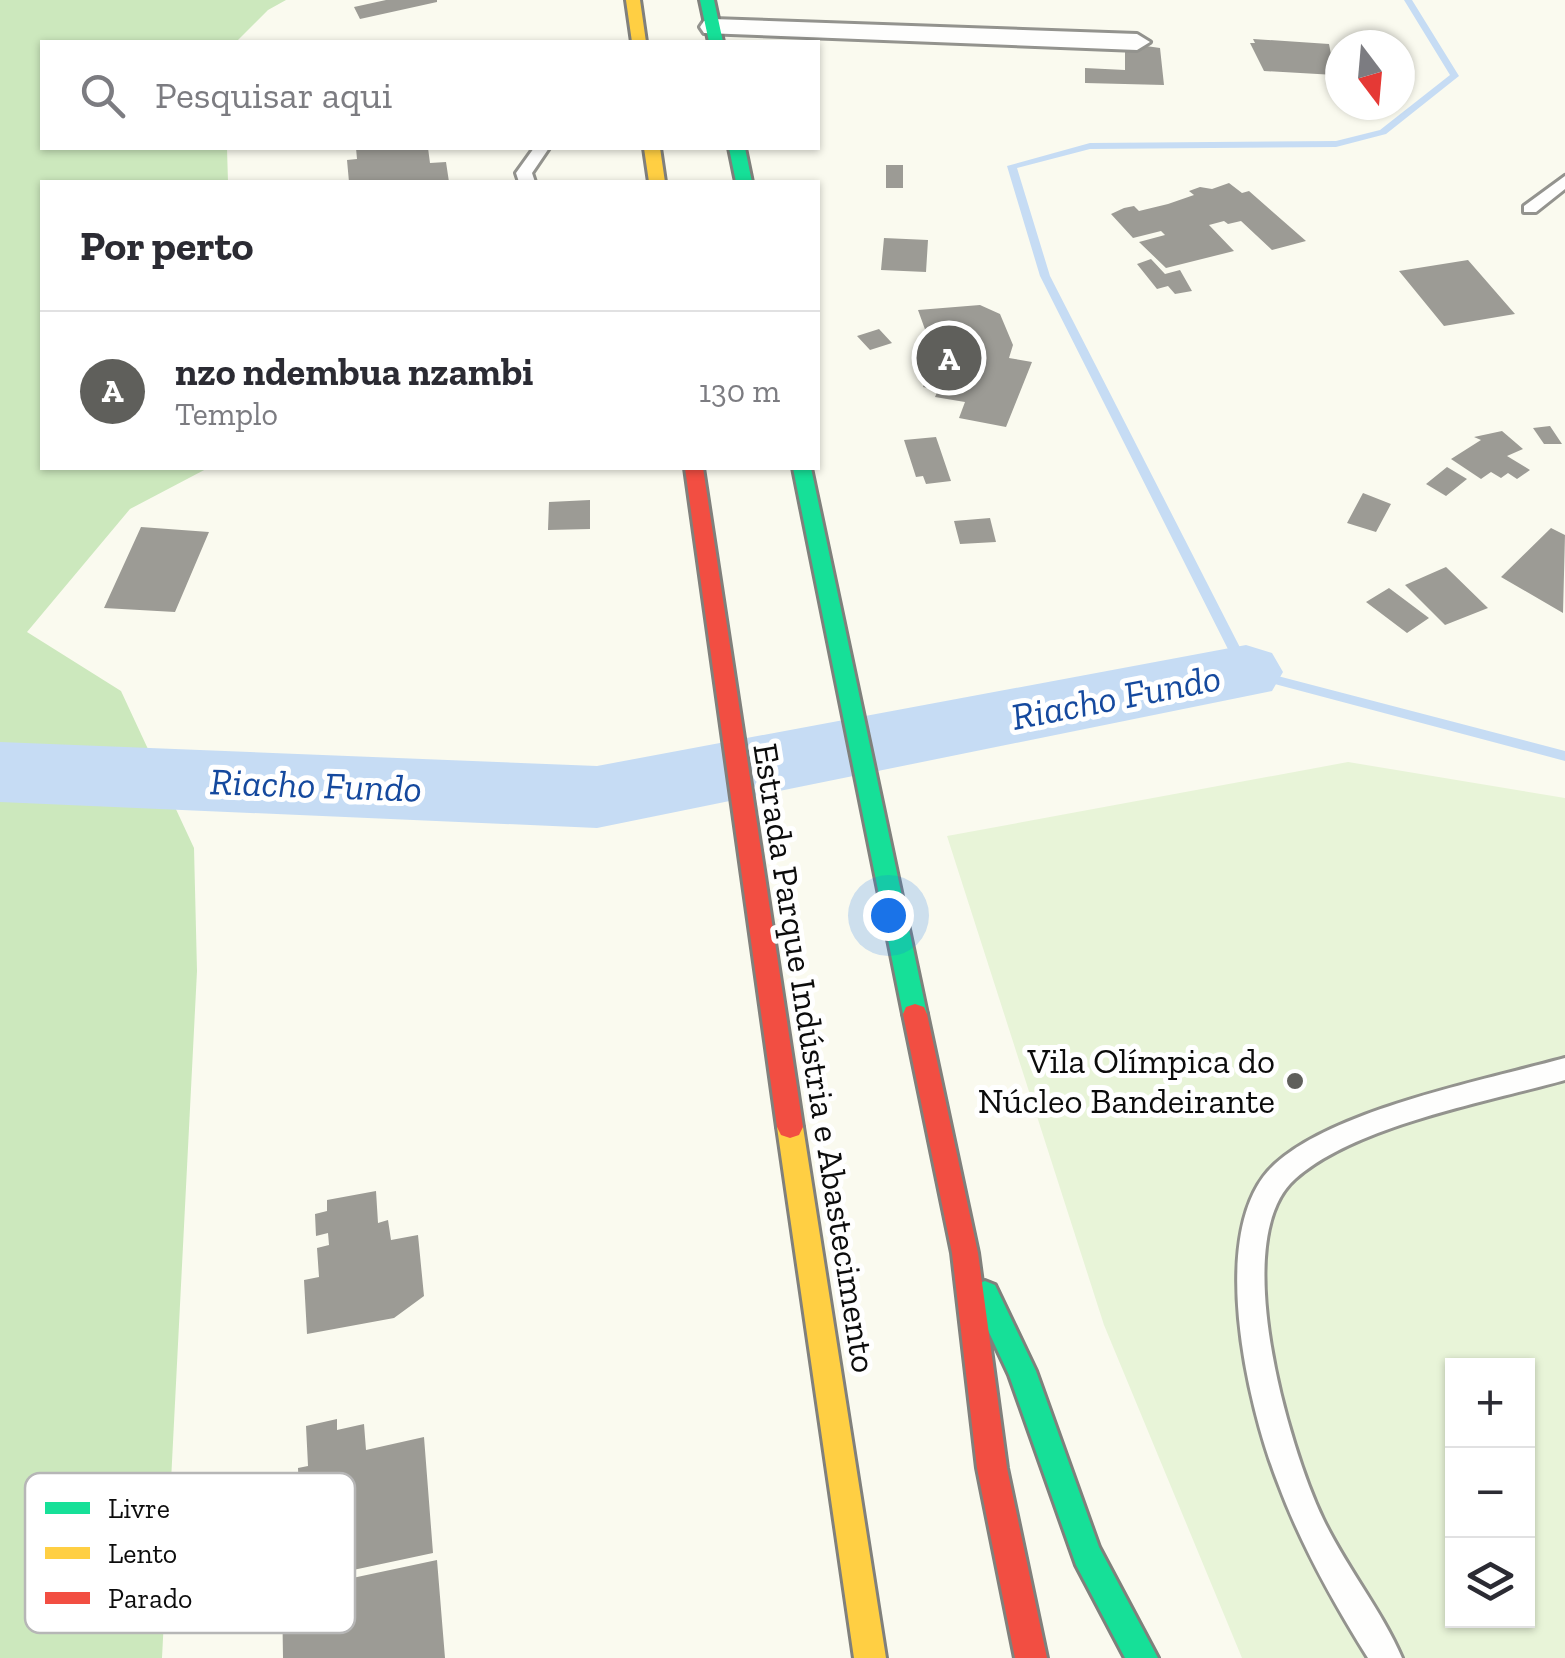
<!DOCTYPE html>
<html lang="pt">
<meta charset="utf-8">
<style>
body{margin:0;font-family:"Zilla Slab",serif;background:#f2f2f3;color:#2b2b33}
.controls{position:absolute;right:30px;bottom:30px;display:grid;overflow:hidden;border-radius:0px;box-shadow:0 2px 8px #0004}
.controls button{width:90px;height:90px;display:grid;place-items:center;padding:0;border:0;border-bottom:2px solid #e1e1e2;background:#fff;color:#2b2b33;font:50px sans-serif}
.compass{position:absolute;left:1325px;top:30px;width:90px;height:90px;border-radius:50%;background:#fff;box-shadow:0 2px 8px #0004;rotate:164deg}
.you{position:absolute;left:888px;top:915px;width:35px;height:35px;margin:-25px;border:8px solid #fff;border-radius:50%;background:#1a73e8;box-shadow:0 0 0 15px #1a73e833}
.badge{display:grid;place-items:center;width:65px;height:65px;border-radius:50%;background:#5f5f5b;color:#fff;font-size:32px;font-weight:700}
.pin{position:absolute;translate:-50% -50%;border:5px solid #fff;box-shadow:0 2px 10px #0006}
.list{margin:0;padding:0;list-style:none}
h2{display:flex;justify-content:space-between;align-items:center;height:130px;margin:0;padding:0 40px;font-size:42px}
h2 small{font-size:32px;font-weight:400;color:#7c7c81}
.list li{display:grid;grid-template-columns:65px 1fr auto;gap:30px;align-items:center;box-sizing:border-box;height:160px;padding:0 40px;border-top:2px solid #e1e1e2}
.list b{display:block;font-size:38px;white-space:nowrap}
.list p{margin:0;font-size:32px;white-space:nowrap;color:#7c7c81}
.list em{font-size:32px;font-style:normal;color:#7c7c81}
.icon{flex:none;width:55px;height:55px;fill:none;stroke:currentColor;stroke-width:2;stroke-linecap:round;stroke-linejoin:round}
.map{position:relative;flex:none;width:1565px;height:1658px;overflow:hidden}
.search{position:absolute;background:#fff;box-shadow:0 2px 8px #0004;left:40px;top:40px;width:780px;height:110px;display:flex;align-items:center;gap:25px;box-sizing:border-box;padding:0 35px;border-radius:0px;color:#7c7c81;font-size:38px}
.panel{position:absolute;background:#fff;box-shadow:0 2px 8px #0004;left:40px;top:180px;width:780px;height:290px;border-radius:0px}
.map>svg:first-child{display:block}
</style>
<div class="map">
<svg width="1565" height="1658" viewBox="0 0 1565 1658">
<rect width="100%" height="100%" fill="#fafaef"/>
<path fill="#cce8bd" d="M0 0H286L268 10 236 42H42V148H227L228 182H42V468H208L130 509 27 632 121 691 194 848 197 971 162 1658H0Z"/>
<path fill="#e8f4d8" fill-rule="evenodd" d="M1348 762 1565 798V1658H1242L1104 1325 947 836ZM1452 1366H1528V1620H1452Z"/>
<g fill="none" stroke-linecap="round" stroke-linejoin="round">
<path fill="#c6dcf4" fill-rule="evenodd" d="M1404 0H1412L1459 76 1386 134 1336 147 1090 149 1017 168 1050 276 1251 669 1565 751V761L1241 675 1040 276 1007 166 1090 143 1336 141 1380 130 1450 75Z"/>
<path fill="#c6dcf4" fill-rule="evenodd" d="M1246 645 1272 653 1283 672 1272 691 597 828 0 802V742L597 766Z"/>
</g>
<path fill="#9c9b95" d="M386 0H437V2L360 19 354 7Z
M1253 39 1329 44 1335 75 1264 71 1250 43H1255Z
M1146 46 1160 48 1164 85 1085 83V68L1125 70V48Z
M356 148H428L430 163 446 162 449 182H349L347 160 357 159Z
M886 165H903V188H886Z
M1229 183 1242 193 1249 191 1306 241 1272 250 1241 221 1228 224 1224 221 1209 225 1234 251 1166 268 1139 242 1165 235 1161 231 1133 238 1111 214 1124 208 1134 206 1139 211 1168 204 1194 195 1189 191 1200 187 1212 189Z
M884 238 928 240 926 272 881 270Z
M1151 259 1165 274 1180 270 1192 291 1175 294 1168 286 1157 289 1137 264Z
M1468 260 1515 314 1444 326 1399 271Z
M980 305 1000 314 1013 345 1009 358 1032 362 1006 427 959 418 965 402 935 397 938 390 923 387 939 345 931 346 918 310Z
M879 329 892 343 870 350 857 336Z
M1550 426 1562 444H1544L1533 428Z
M1502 431 1523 449 1507 456 1530 470 1517 479 1508 473 1501 478 1491 472 1481 479 1451 459 1481 440 1474 437Z
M936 437 951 481 926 484 923 476 916 477 904 440Z
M1447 467 1467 479 1446 496 1426 484Z
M1363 493 1391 504 1376 532 1347 523Z
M590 500V529L548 530 549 502Z
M990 518 996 542 960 544 954 521Z
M141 527 209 532 175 612 104 608Z
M1551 528 1565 535 1563 613 1501 577Z
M1446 567 1488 608 1445 625 1405 585Z
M1389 588 1429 618 1407 633 1366 602Z
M376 1191 378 1223 388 1220 391 1240 418 1235 424 1296 394 1318 307 1334 304 1280 319 1277 317 1248 329 1245 328 1233 316 1236 315 1214 327 1211V1200Z
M337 1419V1430L364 1424 366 1450 424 1437 433 1553 339 1573 337 1536 301 1544 298 1468 308 1466 306 1426Z
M437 1560 445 1658H283L282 1593Z"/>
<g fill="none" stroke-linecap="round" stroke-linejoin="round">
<defs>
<path id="lane" d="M534 148H549L532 173 535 182H519L516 173Z
M1565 176V189L1536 212H1524V206Z
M1565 1058V1080C1487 1102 1356 1125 1295 1179 1227 1239 1289 1448 1323 1519 1346 1567 1382 1611 1402 1658H1368C1333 1602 1301 1545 1278 1483 1248 1407 1205 1227 1275 1164 1335 1109 1485 1080 1565 1058Z"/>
<path id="street" d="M713 19 1137 34 1150 42 1137 50 704 33 700 27 704 21Z"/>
<path id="fast" d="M700 0H714L723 42H709Z
M729 148H745L752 182H736Z
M793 468H811L927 1014 924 1021 915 1024 906 1021 903 1014Z
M985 1281 995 1285 1036 1371 1099 1547 1158 1658H1125L1076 1565 1009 1375 971 1294 975 1285Z"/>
<path id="slow" d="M626 0H640L646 42H632Z
M644 148H660L665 182H649Z
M790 1116 799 1119 803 1127 886 1658H854L777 1127 781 1119Z"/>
<path id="jam" d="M685 468H703L803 1127 799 1135 790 1138 781 1135 777 1127Z
M915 1004 924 1007 927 1014 978 1253 1007 1468 1047 1658H1015L977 1468 952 1253 903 1014 906 1007Z"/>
</defs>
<use href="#lane" stroke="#93938e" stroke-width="6"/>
<use href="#street" stroke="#93938e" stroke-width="6"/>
<use href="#fast" stroke="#80807c" stroke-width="6"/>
<use href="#slow" stroke="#80807c" stroke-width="6"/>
<use href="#jam" stroke="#80807c" stroke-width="6"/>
<use href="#lane" fill="#fefefd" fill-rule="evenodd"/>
<use href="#street" fill="#fefefd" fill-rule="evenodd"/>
<use href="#fast" fill="#16e098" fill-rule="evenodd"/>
<use href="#slow" fill="#ffcf43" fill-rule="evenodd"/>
<use href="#jam" fill="#f24e42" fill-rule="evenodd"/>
</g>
<circle fill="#5f5f5b" stroke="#fff" stroke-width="4" cx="1295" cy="1081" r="10"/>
<g text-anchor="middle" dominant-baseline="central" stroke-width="10" stroke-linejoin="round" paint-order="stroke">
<g font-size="35" fill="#0c0c0c" stroke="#fff">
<text transform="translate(815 1058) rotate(81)">Estrada Parque Indústria e Abastecimento</text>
</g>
<g font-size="35" fill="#0c0c0c" stroke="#fff" text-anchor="end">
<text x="1275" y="1061">Vila Olímpica do<tspan x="1275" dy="40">Núcleo Bandeirante</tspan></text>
</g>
<g font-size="38" font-style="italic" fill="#15499e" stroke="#fff">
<text transform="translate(1116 697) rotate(-11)">Riacho Fundo</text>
<text transform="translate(316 785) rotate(2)">Riacho Fundo</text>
</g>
</g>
<rect x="25" y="1473" width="330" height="160" rx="15" fill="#fff" stroke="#b6b6b6" stroke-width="2.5"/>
<rect x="45" y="1502" width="45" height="12" fill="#16e098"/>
<rect x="45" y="1547" width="45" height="12" fill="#ffcf43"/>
<rect x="45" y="1592" width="45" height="12" fill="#f24e42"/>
<g font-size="28" fill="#0c0c0c">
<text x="108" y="1518">Livre</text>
<text x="108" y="1563">Lento</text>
<text x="108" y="1608">Parado</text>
</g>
</svg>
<div class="controls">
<button>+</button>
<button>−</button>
<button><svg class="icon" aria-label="layers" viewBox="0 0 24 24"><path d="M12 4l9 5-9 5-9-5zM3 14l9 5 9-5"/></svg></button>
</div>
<svg class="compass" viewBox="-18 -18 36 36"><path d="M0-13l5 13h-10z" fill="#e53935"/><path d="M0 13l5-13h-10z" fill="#7c7c81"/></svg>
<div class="you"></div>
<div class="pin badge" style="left:949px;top:358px">A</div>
<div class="search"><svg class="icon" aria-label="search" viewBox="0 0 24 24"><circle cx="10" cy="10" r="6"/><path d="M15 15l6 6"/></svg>Pesquisar aqui</div>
<section class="panel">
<h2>Por perto<small></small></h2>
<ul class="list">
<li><span class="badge">A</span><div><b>nzo ndembua nzambi</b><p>Templo</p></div><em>130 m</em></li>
</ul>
</section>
</div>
